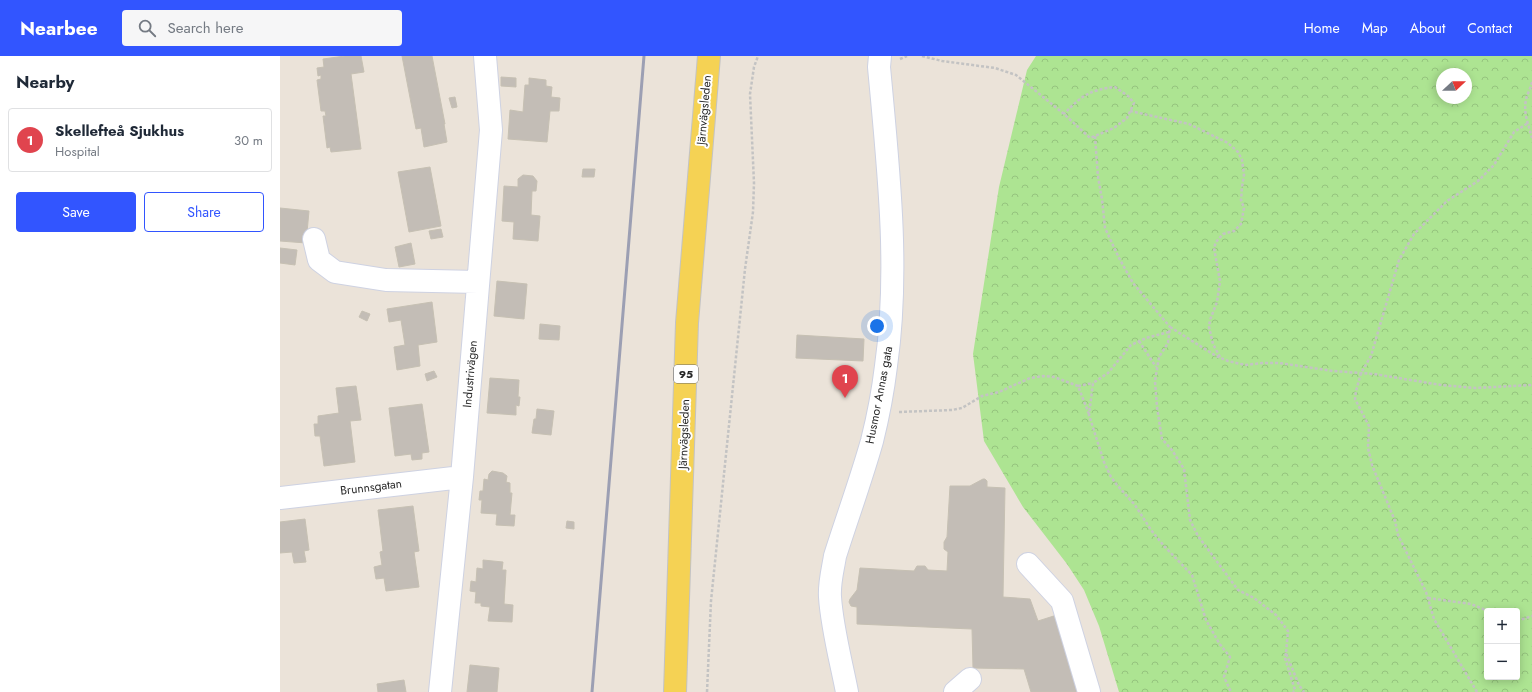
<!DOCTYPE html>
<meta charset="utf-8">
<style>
body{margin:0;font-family:Jost,sans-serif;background:#f6f6f7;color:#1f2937}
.controls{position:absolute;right:12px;bottom:12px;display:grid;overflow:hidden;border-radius:4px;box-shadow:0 2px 10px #0003}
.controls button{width:36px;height:36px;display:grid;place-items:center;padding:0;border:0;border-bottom:1px solid #e0e1e3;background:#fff;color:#1f2937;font:20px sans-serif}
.compass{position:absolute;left:1156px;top:12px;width:36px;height:36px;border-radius:50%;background:#fff;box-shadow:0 2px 10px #0003;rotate:68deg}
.you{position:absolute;left:597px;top:270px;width:14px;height:14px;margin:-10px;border:3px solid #fff;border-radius:50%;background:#1a73e8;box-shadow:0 0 0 6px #1a73e833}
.badge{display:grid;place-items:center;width:26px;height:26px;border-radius:50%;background:#3255ff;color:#fff;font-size:13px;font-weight:700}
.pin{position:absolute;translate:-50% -33px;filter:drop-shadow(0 1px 2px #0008)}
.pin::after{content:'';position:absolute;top:21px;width:14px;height:12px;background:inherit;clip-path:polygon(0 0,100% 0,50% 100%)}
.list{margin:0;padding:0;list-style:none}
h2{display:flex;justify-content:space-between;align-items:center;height:52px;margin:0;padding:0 16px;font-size:17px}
h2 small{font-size:13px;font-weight:400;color:#747a83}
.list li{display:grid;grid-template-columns:26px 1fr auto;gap:12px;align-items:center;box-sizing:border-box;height:64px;margin:0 8px 8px;padding:0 8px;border:1px solid #e0e1e3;border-radius:4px}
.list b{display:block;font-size:15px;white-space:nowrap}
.list p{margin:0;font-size:13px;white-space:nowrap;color:#747a83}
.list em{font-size:13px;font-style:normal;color:#747a83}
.actions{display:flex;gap:8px;padding:12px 16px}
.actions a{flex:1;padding:9px 0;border:1px solid #3255ff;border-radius:4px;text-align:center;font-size:14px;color:#3255ff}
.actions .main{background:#3255ff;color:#fff}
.icon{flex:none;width:22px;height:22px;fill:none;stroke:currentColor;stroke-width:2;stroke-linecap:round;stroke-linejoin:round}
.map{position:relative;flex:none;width:1252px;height:636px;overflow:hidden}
header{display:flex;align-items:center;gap:24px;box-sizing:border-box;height:56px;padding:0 20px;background:#3255ff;color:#fff}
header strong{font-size:19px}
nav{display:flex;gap:22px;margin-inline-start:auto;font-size:14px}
.search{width:280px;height:36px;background:#f6f6f7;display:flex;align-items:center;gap:10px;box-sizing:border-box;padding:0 14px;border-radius:4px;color:#747a83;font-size:15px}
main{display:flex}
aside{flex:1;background:#fff}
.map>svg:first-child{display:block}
</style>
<header>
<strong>Nearbee</strong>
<div class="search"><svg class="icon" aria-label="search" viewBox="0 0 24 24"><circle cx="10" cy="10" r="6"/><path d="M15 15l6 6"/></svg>Search here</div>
<nav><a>Home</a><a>Map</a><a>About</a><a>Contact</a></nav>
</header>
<main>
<aside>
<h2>Nearby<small></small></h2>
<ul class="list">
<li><span class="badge" style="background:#e0444e">1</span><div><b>Skellefteå Sjukhus</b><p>Hospital</p></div><em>30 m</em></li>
</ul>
<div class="actions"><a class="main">Save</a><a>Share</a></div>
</aside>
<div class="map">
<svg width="1252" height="636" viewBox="0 0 1252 636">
<defs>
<pattern id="forest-crowns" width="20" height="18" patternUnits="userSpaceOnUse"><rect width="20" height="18" fill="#ade492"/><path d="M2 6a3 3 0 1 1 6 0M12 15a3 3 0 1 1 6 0" fill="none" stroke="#95c47e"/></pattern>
</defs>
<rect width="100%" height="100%" fill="#ebe3d9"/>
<path fill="url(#forest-crowns)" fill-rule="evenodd" d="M756 0H1252V636H839L819 570 804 534 787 508 743 451 704 385 693 298 719 131 747 14ZM1162 18H1186V42H1162ZM1207 555H1237V621H1207Z"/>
<path fill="#c3bdb6" stroke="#c6c0b3" d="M65 0H81L84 16 71 18 81 93 51 96 50 91 47 92 43 60H46L45 55H41L37 24 41 23V19L38 20 37 12 44 11 43 3Z
M122 0H152L165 68H164L167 86 144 91 141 72 136 73Z
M221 21 236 22V31L221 30Z
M249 22 266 24V30L272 31 271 41 280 42 279 55H270L267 86 228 83 230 54 243 56 245 29H249Z
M175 41 177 51 172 52 169 42Z
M150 111 161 170 129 176 118 116Z
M303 113H315L314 121H302Z
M243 119 253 120 257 125 256 135H252L251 159 260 160 258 185 233 183 234 166 222 165 224 130 238 131V123Z
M0 152 29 155 26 187 0 185Z
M161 173 163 181 151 183 149 175Z
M131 187 135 208 119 211 115 191Z
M0 192 17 194 15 209 0 207Z
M217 225 247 228 244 263 214 260Z
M152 246 157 286 138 289 140 310 117 314 114 291 125 289 121 264 109 266 107 253Z
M82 255 90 258 87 265 79 261Z
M260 268 280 270 279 284 259 283Z
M517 279 584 283 583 305 516 302Z
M154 315 157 321 147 325 145 318Z
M210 322 239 324 238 341H240L239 350 236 349V359L207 357Z
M76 330 81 364 70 365 75 406 44 410 40 380H35L34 368H38V360L59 357 56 332Z
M142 348 149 396 142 397V403L132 404 131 398 115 400 109 352Z
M257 353 274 355 271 379 252 377 254 363H256Z
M212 415 223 417 227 420 226 426 230 427V437H232L230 459H235L234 470 216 469 217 458 201 457 202 444H199L200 435H203L204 423 208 424 209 418Z
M703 423H705L707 425V431L725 432 723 541 750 543 758 565 780 558 804 636H751L744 613 693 612 692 573 577 568V551L571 550 569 546 570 543 577 534 580 512 634 515 637 510H645L648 514 667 515 668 496 664 493V486L667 481 670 430H690Z
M133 450 139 495 134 496 139 531 106 535 104 522 96 523 94 511 102 509 100 496 103 495 98 454Z
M25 463 29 494 24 495 26 506 14 507 12 496 0 497V466Z
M287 465 294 466V473L286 472Z
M203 504 223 506 222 514H226L224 548 233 549 232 566 208 565 210 551 201 550V547H195L196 536 190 535 191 525 196 526 197 512 203 513Z
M190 609 219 612 217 636H187Z
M124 624 126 636H98L97 628Z"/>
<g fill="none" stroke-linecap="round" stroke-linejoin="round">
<defs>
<path id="minor" d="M34 183 39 204 55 216 106 224 198 226
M0 442 182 421
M748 508 782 545 809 636
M160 636 182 421 211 74 205 0
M567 636C561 605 552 572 550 541 549 527 553 513 555 500 567 462 581 424 592 385 598 361 603 335 606 310 620 213 608 109 599 11L600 0
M675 636 690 623"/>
<path id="major" d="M395 636 407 267 429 0"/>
</defs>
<use href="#minor" stroke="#ced2e2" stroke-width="24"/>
<use href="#major" stroke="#c3c3c3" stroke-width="24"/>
<path stroke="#c3c3c3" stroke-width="2.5" stroke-dasharray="3 2" stroke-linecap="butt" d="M642 0 662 5 715 12 736 19 784 58 810 82 834 72 847 62 854 47 848 40 835 31C810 34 802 39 784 58
M620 3 627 0
M1252 26C1251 32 1247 38 1246 44 1243 57 1249 70 1252 82
M850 55 909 68 948 87 958 96 962 104 964 119 962 131 961 144 964 152 961 168 954 175 943 178 936 186 934 192 940 225 937 246 930 264 929 271 933 288 940 301
M815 80 818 121 822 143 825 172 839 202 853 227 890 271 888 287 879 301 875 325 877 351 882 383 892 394 904 413 910 464 918 480 958 534 974 542 996 559 1008 575 1006 597 1019 629 1024 636
M890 271 936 300 948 305 965 309 983 307H999L1053 315 1094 318 1161 329 1195 332 1252 329
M889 276 866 282 851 289 828 317 813 327 809 359 824 406 831 421 837 429 855 449 871 474 884 490 912 519 926 564 939 587 950 601 944 621 951 636
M859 285 876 311
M619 356 672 354 682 352 702 340 719 336 750 322 763 320 774 321 798 330
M809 358 798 330 813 327
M1148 542 1191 548 1208 555
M1237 565 1252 560
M1006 597 1005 602 1015 634 1013 636
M427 636 431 545 465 213 473 156 474 127 470 38 474 11 478 0
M1197 636 1154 563 1146 536 1118 479 1115 465 1092 409 1088 392 1089 370 1075 343 1076 335 1081 317 1091 300 1119 204 1134 178 1167 145 1198 125 1214 109 1234 76 1248 67"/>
<use href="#minor" stroke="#fff" stroke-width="22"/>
<use href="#major" stroke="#f5d254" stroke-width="22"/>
<path stroke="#9c9fb3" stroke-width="3" d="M312 636 364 0"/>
</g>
<g text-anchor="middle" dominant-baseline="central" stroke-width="4" stroke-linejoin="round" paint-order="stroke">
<rect fill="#fff" stroke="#686868" stroke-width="1" x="394" y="309" width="24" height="18" rx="3"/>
<g font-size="11" font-weight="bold" fill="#282828">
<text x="406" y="318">95</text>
</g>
<g font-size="12" fill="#282828" stroke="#fff">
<text transform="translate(424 54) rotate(-85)">Järnvägsleden</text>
<text transform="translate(190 318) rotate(-85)">Industrivägen</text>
<text transform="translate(599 339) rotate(-79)">Husmor Annas gata</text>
<text transform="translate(404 378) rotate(-88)">Järnvägsleden</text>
<text transform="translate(91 431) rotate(-7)">Brunnsgatan</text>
</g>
</g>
</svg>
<div class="controls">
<button>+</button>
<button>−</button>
</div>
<svg class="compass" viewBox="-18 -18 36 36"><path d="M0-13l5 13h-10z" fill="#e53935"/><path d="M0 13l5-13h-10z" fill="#747a83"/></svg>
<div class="you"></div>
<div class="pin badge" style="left:565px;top:342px;background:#e0444e">1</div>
</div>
</main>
